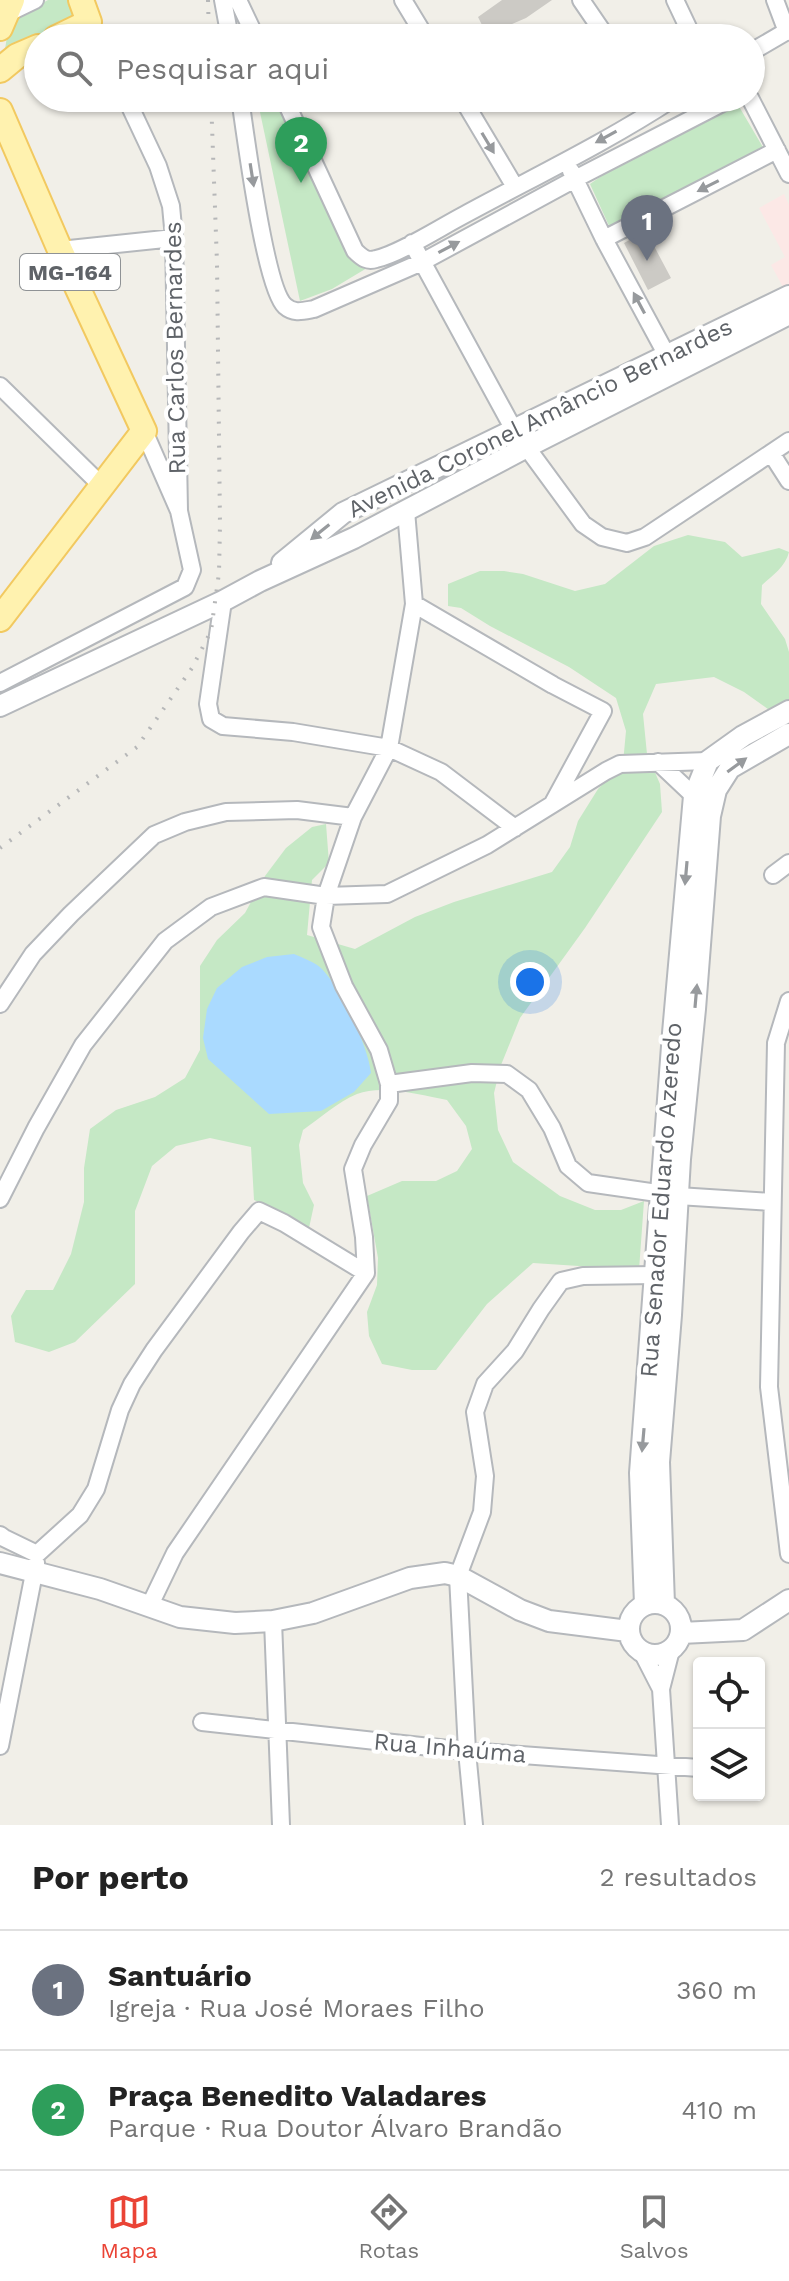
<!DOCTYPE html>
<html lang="pt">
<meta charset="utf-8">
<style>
body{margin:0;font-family:"Work Sans",sans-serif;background:#f2f2f2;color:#222}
.controls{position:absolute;right:24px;bottom:24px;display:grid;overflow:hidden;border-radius:8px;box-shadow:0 2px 6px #0004}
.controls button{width:72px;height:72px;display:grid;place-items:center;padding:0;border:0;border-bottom:2px solid #e0e0e0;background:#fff;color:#222;font:40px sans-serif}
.you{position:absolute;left:530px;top:982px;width:28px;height:28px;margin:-20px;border:6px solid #fff;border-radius:50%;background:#1a73e8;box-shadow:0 0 0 12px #1a73e833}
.badge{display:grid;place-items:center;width:52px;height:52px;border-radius:50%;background:#ea4335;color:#fff;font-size:26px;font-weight:700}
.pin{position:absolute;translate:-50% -66px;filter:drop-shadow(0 2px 4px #0008)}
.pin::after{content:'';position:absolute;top:42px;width:28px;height:24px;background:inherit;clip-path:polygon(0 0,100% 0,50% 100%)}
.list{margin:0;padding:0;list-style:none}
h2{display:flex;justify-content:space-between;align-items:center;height:104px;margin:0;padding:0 32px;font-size:34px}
h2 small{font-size:26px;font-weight:400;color:#767676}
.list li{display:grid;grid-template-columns:52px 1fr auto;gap:24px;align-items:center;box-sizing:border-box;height:120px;padding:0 32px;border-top:2px solid #e0e0e0}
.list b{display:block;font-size:30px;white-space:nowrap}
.list p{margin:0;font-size:26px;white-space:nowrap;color:#767676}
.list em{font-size:26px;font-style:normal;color:#767676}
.icon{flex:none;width:44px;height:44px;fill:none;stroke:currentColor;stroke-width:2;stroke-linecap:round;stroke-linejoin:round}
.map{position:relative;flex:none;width:789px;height:1825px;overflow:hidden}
.search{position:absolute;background:#fff;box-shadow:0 2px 6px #0004;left:24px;right:24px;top:24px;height:88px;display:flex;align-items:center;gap:20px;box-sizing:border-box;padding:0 28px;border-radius:44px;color:#767676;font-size:30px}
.sheet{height:344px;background:#fff}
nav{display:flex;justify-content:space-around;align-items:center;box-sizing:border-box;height:112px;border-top:2px solid #e0e0e0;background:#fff;font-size:22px;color:#767676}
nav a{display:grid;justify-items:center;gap:4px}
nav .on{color:#ea4335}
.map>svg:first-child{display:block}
</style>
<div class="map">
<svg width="789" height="1825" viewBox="0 0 789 1825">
<rect width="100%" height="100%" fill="#f1efe8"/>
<path fill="#fce8e6" d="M784 194 789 205V287L784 289 771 265 785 257 759 208Z"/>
<path fill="#c5e8c5" d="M48 0H70L78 15 46 36 4 55 9 25 25 13Z
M257 98H285L367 268 332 289 300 301Z
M734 98 764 149 610 228 590 184 653 140Z
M688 535 725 542 742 557 779 548 789 552C786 566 772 576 762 585L761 604 785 639 789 652V702L772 712 744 692 714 677 656 684 643 714 647 754 660 784 662 812 585 928 520 1018 501 1065 494 1093 498 1130 513 1162 560 1196 595 1210H621L644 1201 639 1270 533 1263 487 1304 436 1370H412L382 1364 369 1336 367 1312 377 1285 378 1258 367 1196 402 1181H436L457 1171 472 1149 466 1126 447 1100C421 1095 382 1084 357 1094 338 1102 320 1118 303 1130L299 1145 303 1183 314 1205 309 1228 289 1215 254 1200 251 1147 210 1138 176 1146 152 1166 135 1211V1284L75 1342 49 1352 15 1342 11 1316 26 1290H53L71 1254 84 1202V1168L90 1129 116 1110 155 1097 185 1078 200 1050V966L217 940 245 913 265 876 286 848 312 827 326 824 329 863 312 880 307 935 355 949 415 917 454 902 552 872 570 847 578 821 598 789 623 763 626 731 616 698 569 667 490 626 461 608 448 606V584L480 571H504L523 574 575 591 605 584 654 546Z"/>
<path fill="#aadaff" d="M294 954C303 958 315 962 322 969 341 989 368 1046 371 1073L354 1092 321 1111 269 1114 208 1059 203 1038 207 1009 217 988 242 967 267 957Z"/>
<path fill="#cccac5" d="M502 0H552L526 18 487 35 478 17Z
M646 231 671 278 648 290 624 243Z"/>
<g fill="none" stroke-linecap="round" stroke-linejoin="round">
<defs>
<path id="minor" d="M223 0 230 38
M238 0 256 38
M403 0 426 38
M581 0 607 38
M675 0 693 38
M775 0 787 32
M6 14 35 0
M751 52 789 30
M126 98 158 166 171 206 174 238 179 511
M240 98C245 132 265 288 285 306 294 314 303 311 314 309L422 262 575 179 732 98
M284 98 355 251C362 257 366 262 376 259 399 254 441 227 464 215 534 177 607 142 674 98
M462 98 515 187
M750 98 789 174
M571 171 604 239 671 363
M604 239 777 150
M412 243 514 430 583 524 602 537 627 543 645 537 789 441
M60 250 174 238
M0 386 101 485
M771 453 789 481
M406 511 414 604 389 748 353 817 326 896 321 927 344 986 379 1050 389 1084 472 1073 507 1074 529 1090 552 1128 568 1166 588 1183 678 1196 772 1202
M223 601 208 704 211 719 223 726 293 732 389 748 441 772 515 828
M414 604 553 685 603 711 553 803
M0 683 185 587 192 570 179 511 144 431
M658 762 694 796
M773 875 789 863
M789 1001 776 1043 769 1387 789 1554
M0 1004 33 954 71 914 154 835 185 822 226 812 297 810 353 817
M0 1199 36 1128 83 1045 165 941 211 907 264 887 326 896 387 894 487 845 606 771 620 764 708 761
M0 1535 4 1538 37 1554 80 1515 96 1489 120 1410 132 1384 154 1350 241 1232 259 1211 284 1223 366 1273
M150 1605 175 1553 366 1273 364 1237 353 1169 363 1145 389 1101V1084
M273 1621 281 1825
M642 1652 661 1689
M202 1722 467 1751 699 1768
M0 1746 36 1563
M474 1825 467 1751 458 1576 482 1512 485 1476 475 1412 485 1384 515 1351 541 1309 561 1281 583 1276 656 1275
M670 1825 661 1689 671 1650"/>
<path id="tertiary" d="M282 563 343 513 789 296
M0 706 223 601 260 581 354 538 527 447 789 314
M0 1563 100 1589 180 1617 235 1623 273 1621 313 1613 410 1578 445 1573 458 1576 520 1610 549 1621 628 1631
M629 1629a26 26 0 1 1 52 0a26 26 0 1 1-52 0Z
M645 1604 640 1473 673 1033 694 796 708 761 743 736 789 711
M664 1604 659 1462 671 1315 680 1159 695 1009 710 816 716 790 730 768 789 734
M681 1633 743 1630 789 1600"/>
<path id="primary" d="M0 28 12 0
M56 38 89 22 81 0
M0 70 17 56 38 47
M0 111 60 250 144 431 0 619"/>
</defs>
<use href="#minor" stroke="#b5b8bc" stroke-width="20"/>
<use href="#tertiary" stroke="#b5b8bc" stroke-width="24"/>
<use href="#primary" stroke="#f2c960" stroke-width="28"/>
<use href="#minor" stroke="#fff" stroke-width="16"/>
<use href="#tertiary" stroke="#fff" stroke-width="20"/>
<use href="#primary" stroke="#fff2af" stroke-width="24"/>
<path stroke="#b6b7b8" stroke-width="4" stroke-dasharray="2 10" stroke-linecap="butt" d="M208 0 209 38
M0 848 137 747 192 668 211 631 219 573 220 525 217 263 211 98"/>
</g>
<defs><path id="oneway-solid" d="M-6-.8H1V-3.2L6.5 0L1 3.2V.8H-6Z" transform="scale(2)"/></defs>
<g fill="#979a9d">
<use href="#oneway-solid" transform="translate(606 137) rotate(151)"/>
<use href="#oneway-solid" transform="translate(488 143) rotate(59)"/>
<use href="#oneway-solid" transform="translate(252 175) rotate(81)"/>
<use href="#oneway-solid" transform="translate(708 186) rotate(153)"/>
<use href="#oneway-solid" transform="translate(449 247) rotate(-28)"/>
<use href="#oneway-solid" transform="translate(639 303) rotate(-118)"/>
<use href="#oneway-solid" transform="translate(320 532) rotate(141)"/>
<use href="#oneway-solid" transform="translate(737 765) rotate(-36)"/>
<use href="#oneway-solid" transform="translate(686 873) rotate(95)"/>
<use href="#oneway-solid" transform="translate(696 996) rotate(-85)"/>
<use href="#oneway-solid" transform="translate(643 1440) rotate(95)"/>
</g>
<g text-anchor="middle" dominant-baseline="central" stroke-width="8" stroke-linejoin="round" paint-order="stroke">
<rect fill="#fff" stroke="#8f9295" stroke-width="2" x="20" y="254" width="100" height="36" rx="6"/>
<g font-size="22" font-weight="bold" fill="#5f6368">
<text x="70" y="272">MG-164</text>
</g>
<g font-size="24" fill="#5f6368" stroke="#fff">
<text transform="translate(175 348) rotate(-91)">Rua Carlos Bernardes</text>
<text transform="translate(540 418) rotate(-26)">Avenida Coronel Amâncio Bernardes</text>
<text transform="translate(661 1200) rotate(-86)">Rua Senador Eduardo Azeredo</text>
<text transform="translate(450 1748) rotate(5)">Rua Inhaúma</text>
</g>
</g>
</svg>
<div class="controls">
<button><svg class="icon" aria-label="locate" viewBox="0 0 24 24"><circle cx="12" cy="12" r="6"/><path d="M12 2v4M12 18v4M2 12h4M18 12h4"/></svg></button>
<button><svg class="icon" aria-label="layers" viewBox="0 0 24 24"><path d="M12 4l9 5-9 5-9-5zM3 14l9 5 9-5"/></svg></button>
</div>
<div class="you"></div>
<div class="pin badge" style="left:647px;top:261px;background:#6b7280">1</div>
<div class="pin badge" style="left:301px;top:183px;background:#2e9e5b">2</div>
<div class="search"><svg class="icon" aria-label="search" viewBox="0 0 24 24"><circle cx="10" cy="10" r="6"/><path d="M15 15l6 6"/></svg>Pesquisar aqui</div>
</div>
<section class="sheet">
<h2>Por perto<small>2 resultados</small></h2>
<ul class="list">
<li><span class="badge" style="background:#6b7280">1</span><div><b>Santuário</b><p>Igreja · Rua José Moraes Filho</p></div><em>360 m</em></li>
<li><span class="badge" style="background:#2e9e5b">2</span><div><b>Praça Benedito Valadares</b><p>Parque · Rua Doutor Álvaro Brandão</p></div><em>410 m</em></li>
</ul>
</section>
<nav>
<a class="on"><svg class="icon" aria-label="map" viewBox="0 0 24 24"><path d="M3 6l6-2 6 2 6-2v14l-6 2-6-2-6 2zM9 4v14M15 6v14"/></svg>Mapa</a>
<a><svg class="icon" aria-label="directions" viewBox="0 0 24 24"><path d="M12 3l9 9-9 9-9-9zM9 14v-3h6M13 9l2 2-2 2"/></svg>Rotas</a>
<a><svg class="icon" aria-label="saved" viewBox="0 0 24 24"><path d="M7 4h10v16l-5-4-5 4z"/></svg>Salvos</a>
</nav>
